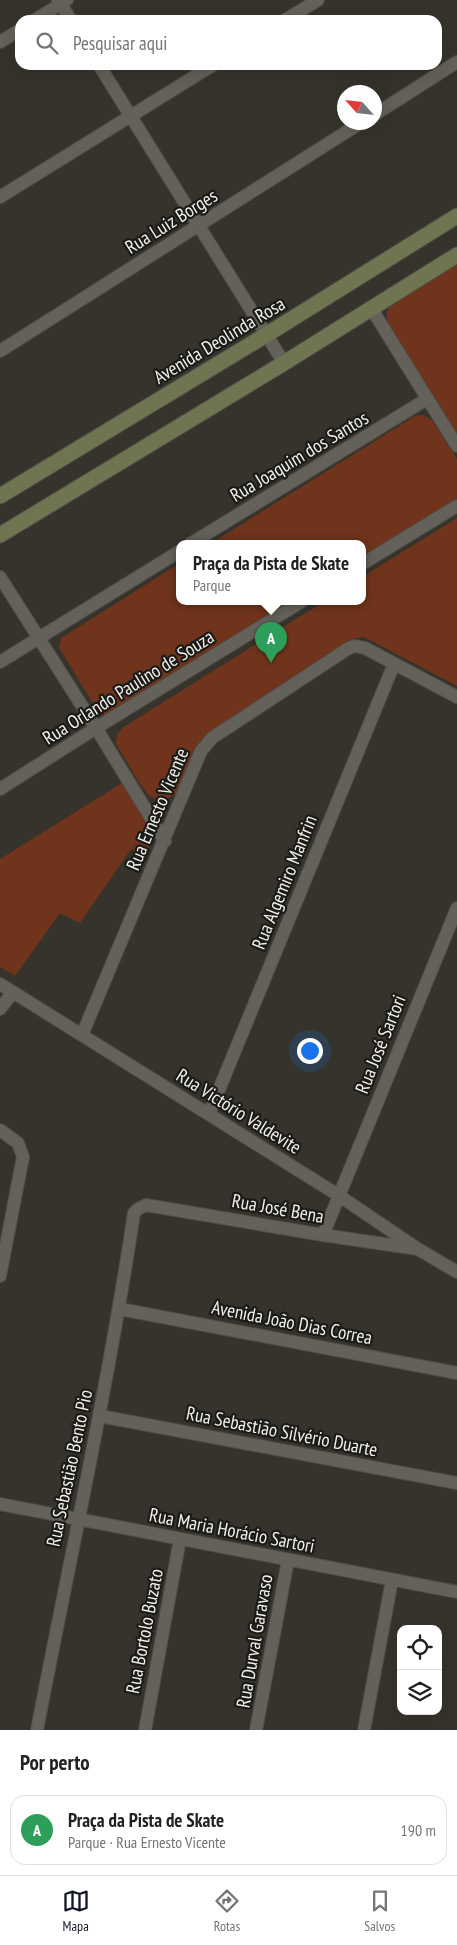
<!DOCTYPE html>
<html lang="pt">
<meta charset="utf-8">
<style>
body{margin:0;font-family:"PT Sans Narrow",sans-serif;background:#f6f6f6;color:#202124}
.controls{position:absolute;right:15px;bottom:15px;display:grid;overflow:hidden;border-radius:10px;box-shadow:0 5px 20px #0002}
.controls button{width:45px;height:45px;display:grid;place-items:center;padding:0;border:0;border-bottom:1px solid #e0e0e0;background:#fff;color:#202124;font:25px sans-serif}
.compass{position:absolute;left:337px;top:85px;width:45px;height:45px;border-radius:50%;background:#fff;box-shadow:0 5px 20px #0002;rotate:297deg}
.you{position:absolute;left:309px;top:1050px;width:18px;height:18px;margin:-12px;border:4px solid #fff;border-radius:50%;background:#1a73e8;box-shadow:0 0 0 8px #1a73e833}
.badge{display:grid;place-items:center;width:32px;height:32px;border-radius:50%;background:#111827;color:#fff;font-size:16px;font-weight:700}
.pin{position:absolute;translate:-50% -41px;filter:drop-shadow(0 1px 2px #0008)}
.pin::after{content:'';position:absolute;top:26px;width:18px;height:15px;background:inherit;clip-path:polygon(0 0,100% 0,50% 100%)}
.popup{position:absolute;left:176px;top:540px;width:190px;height:65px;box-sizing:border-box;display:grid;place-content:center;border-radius:10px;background:#fff;filter:drop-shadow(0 1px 4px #0005);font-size:16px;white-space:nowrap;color:#757577}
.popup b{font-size:19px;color:#202124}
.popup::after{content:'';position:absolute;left:50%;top:100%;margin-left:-10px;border:10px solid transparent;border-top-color:#fff}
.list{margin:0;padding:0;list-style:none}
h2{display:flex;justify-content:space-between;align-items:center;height:65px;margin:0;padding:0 20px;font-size:21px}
h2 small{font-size:16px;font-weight:400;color:#757577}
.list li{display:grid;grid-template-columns:32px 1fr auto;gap:15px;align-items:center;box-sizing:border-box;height:70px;margin:0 10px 10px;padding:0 10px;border:1px solid #e0e0e0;border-radius:15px}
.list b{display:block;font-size:19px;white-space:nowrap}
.list p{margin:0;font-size:16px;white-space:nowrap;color:#757577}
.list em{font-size:16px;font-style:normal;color:#757577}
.icon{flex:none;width:28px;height:28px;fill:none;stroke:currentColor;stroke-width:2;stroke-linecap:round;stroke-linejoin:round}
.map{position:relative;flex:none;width:457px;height:1730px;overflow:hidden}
.search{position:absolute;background:#fff;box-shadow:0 5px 20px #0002;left:15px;right:15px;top:15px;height:55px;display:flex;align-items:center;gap:12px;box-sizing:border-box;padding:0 18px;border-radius:15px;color:#757577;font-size:19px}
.sheet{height:145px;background:#fff}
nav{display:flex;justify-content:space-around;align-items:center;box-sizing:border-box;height:70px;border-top:1px solid #e0e0e0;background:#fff;font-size:14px;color:#757577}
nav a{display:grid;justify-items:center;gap:2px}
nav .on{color:#111827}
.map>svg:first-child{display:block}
</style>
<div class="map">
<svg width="457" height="1730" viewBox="0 0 457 1730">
<rect width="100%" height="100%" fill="#35332b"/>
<path fill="#6f341b" d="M457 262V433L387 322V313L390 304Z
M423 415 432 420 457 459V499L362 559V544H210L415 416Z
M457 518V686L368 639 363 637 352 639 200 741 180 789C173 798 159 804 149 795 140 787 124 756 116 744L117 735 122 728 323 602H362V577Z
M180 563V602H293L109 716 99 713 59 648 61 638Z
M122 783 155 837 144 856 131 849 80 923 60 913 15 976 0 967V859Z"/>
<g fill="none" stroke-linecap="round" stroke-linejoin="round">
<defs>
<path id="street" d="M58 0 71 20
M35 20 67 0
M285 20 318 0
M0 42 20 30
M99 65 284 363
M374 115 457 62
M0 197 213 65
M371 308 457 446
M0 351 362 122
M190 544 427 399
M362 564 457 506
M0 577 96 728 165 841
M0 662 180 551
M0 789 96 728 301 602
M0 984 338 1195 418 1249 457 1272
M0 1009 13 992
M82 1035 201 751 212 738 349 648 355 646 365 648 457 697
M209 1114 394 664
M0 1130 18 1143 23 1157 0 1276
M323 1235 457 908
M120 1309 457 1373
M100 1416 457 1483
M0 1504 457 1592
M37 1730C70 1558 108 1387 134 1213L138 1209 146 1205 323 1235 418 1249
M145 1730 180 1539
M256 1730 288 1560
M364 1730 392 1580"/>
<path id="secondary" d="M0 496 266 335 457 216
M0 535 284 363 457 255"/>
</defs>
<use href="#street" stroke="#4f4e48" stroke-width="14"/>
<use href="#secondary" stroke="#4f4e48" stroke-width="17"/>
<use href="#street" stroke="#636159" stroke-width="12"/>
<use href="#secondary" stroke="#6f7550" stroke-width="15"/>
</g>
<g text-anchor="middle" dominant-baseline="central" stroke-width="4.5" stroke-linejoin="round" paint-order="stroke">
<g font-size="19" fill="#f2f0ec" stroke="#1b1b17">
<text transform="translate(171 221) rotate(-32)">Rua Luiz Borges</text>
<text transform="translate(219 340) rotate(-31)">Avenida Deolinda Rosa</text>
<text transform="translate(299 456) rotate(-31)">Rua Joaquim dos Santos</text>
<text transform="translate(128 687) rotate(-32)">Rua Orlando Paulino de Souza</text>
<text transform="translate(157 809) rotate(-67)">Rua Ernesto Vicente</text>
<text transform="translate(284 882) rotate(-68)">Rua Algemiro Manfrin</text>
<text transform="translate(380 1044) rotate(-68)">Rua José Sartori</text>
<text transform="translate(239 1111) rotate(32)">Rua Victório Valdevite</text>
<text transform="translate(278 1208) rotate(10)">Rua José Bena</text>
<text transform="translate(292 1322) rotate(11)">Avenida João Dias Correa</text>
<text transform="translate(282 1431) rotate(11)">Rua Sebastião Silvério Duarte</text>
<text transform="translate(69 1468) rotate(-78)">Rua Sebastião Bento Pio</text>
<text transform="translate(232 1530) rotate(11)">Rua Maria Horácio Sartori</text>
<text transform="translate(144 1631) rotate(-79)">Rua Bortolo Buzato</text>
<text transform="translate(254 1641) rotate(-80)">Rua Durval Garavaso</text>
</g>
</g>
</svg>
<div class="controls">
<button><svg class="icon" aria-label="locate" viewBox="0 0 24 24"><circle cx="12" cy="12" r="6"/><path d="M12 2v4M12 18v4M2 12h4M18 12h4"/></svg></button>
<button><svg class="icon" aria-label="layers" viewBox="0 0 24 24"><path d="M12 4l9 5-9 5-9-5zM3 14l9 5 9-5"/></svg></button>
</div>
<svg class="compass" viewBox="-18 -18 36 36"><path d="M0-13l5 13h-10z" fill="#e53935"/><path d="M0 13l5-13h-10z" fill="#757577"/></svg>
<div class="you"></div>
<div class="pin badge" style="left:271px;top:663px;background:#2e9e5b">A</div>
<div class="popup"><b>Praça da Pista de Skate</b>Parque</div>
<div class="search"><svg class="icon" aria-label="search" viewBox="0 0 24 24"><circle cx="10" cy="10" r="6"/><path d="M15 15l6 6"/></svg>Pesquisar aqui</div>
</div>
<section class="sheet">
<h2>Por perto<small></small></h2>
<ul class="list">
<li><span class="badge" style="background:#2e9e5b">A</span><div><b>Praça da Pista de Skate</b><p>Parque · Rua Ernesto Vicente</p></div><em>190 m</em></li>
</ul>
</section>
<nav>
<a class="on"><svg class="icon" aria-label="map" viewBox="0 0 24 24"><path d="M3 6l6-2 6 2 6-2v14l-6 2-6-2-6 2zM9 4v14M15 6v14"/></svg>Mapa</a>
<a><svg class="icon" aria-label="directions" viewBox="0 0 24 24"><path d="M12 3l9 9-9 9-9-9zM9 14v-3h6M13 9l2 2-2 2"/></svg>Rotas</a>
<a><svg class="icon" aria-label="saved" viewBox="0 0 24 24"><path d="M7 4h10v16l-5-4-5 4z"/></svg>Salvos</a>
</nav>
